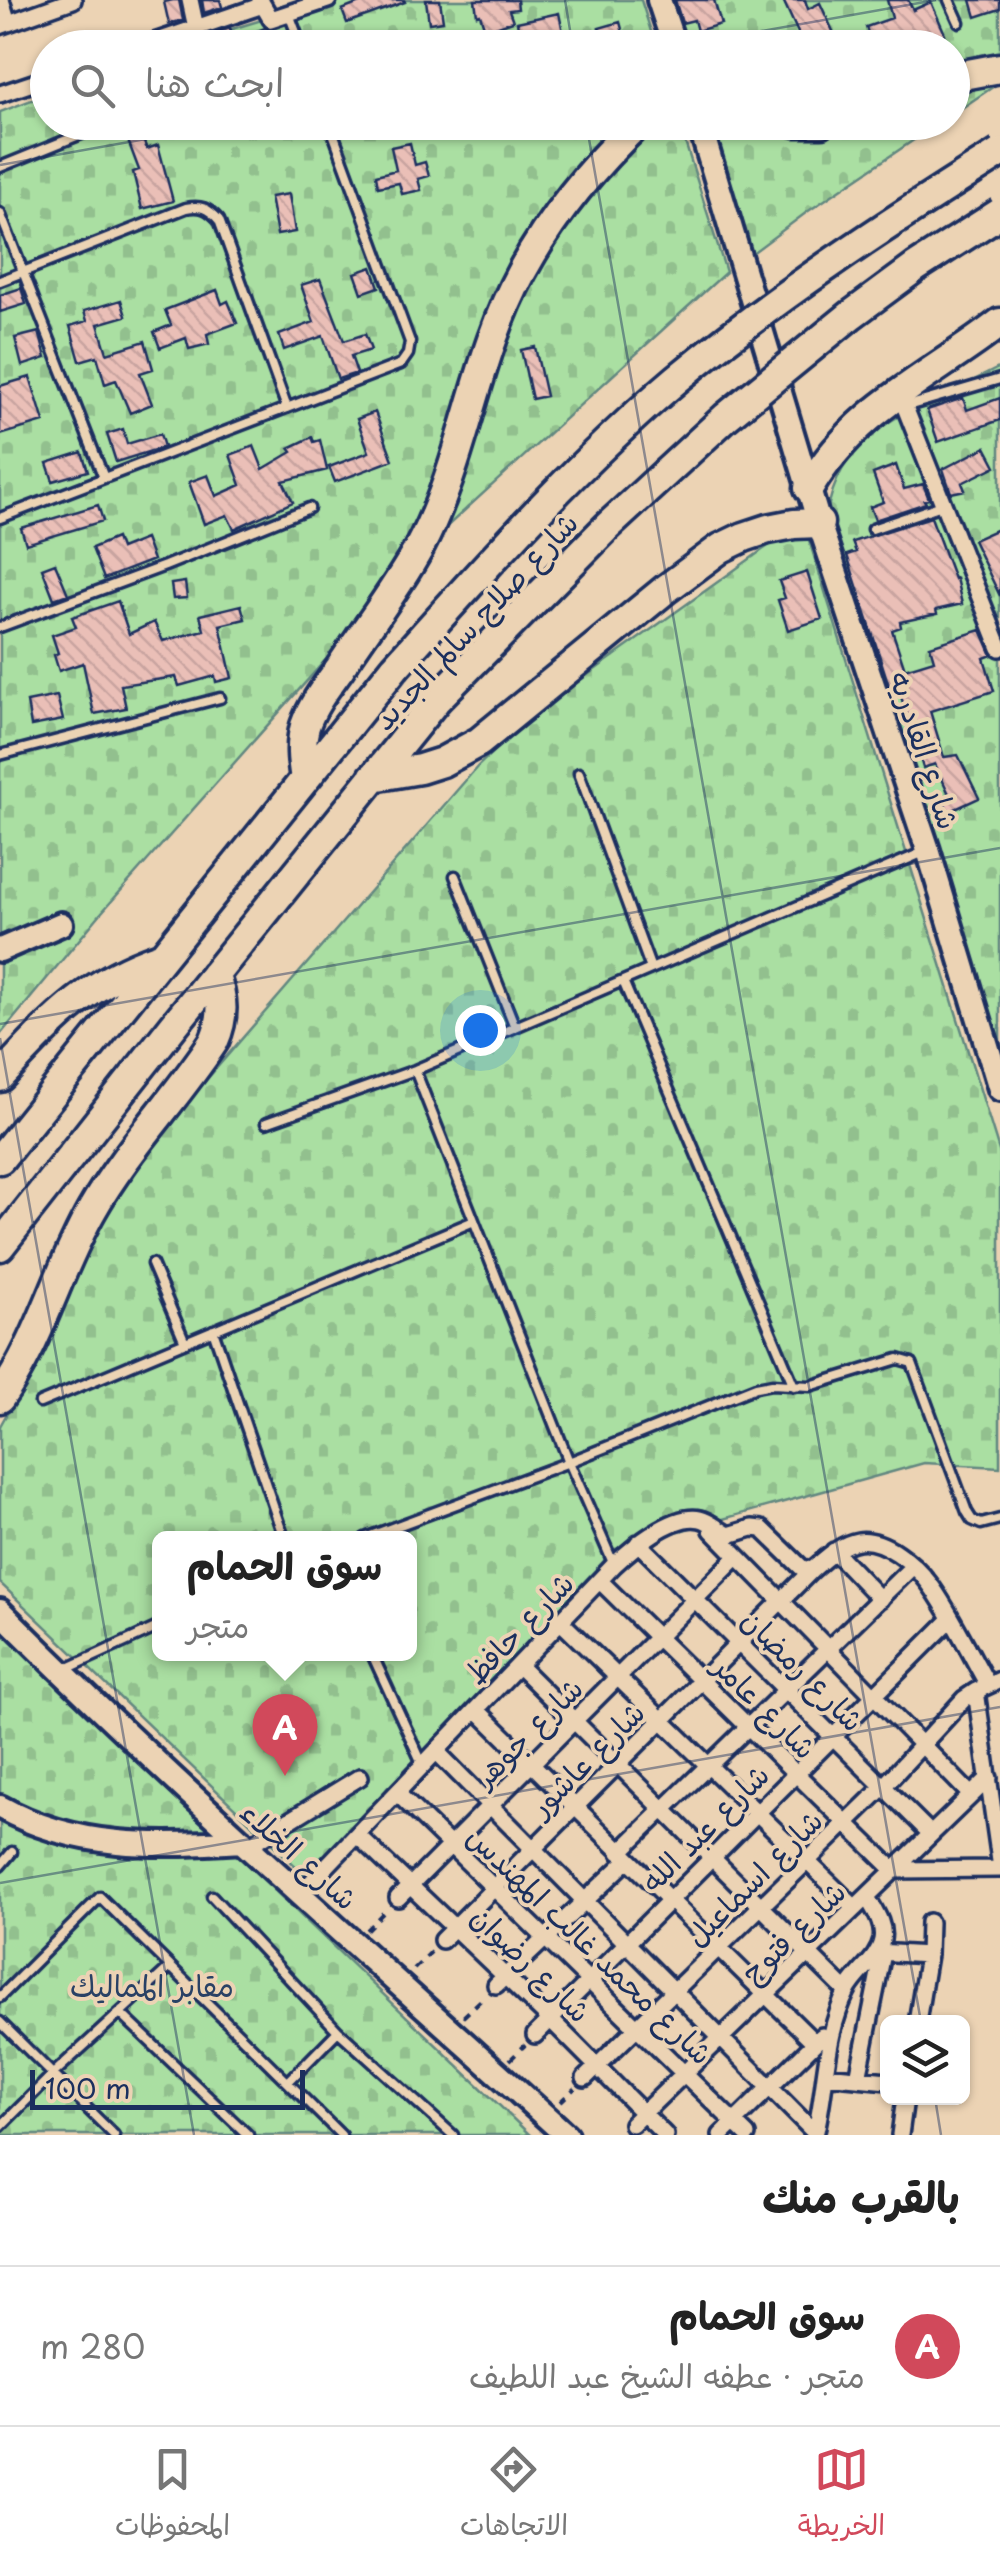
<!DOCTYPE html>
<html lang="ar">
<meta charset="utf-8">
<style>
body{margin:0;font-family:"Playpen Sans","Playpen Sans Arabic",sans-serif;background:#f2f2f2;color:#222;direction:rtl}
.controls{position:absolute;right:30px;bottom:30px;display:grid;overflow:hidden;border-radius:15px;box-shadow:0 2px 8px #0004}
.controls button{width:90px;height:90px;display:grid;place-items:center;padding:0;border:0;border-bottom:2px solid #e0e0e0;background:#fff;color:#222;font:50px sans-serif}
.scale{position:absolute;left:30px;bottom:25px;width:275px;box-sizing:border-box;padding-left:10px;border:5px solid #1b2f5e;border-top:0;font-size:28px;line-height:35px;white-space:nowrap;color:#1b2f5e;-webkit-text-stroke:8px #ecd3b4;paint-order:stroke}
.you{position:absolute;left:480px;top:1030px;width:35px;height:35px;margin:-25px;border:8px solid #fff;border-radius:50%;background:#1a73e8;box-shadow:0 0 0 15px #1a73e833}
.badge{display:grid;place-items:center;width:65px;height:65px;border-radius:50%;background:#d1495b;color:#fff;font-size:32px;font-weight:700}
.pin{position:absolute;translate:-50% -82px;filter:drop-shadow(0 2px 5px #0008)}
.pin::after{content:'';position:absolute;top:52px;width:35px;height:30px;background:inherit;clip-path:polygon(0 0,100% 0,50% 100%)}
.popup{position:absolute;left:152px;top:1531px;width:265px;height:130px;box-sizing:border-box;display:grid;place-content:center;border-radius:15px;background:#fff;filter:drop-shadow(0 2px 8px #0005);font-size:32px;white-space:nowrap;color:#767676}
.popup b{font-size:38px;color:#222}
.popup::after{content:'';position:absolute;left:50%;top:100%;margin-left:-20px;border:20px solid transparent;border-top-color:#fff}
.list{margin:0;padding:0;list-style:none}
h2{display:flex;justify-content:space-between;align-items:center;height:130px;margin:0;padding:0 40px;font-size:42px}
h2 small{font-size:32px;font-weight:400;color:#767676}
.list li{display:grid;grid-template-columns:65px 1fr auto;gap:30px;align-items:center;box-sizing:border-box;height:160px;padding:0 40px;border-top:2px solid #e0e0e0}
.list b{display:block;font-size:38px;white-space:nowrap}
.list p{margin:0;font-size:32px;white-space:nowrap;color:#767676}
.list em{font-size:32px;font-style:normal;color:#767676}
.icon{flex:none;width:55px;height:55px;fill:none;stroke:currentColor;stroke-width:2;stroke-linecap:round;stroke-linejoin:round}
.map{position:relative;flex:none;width:1000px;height:2135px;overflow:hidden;direction:ltr}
.search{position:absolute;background:#fff;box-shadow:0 2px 8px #0004;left:30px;right:30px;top:30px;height:110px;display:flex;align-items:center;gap:25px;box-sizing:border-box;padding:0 35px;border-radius:55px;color:#767676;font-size:38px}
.sheet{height:290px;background:#fff}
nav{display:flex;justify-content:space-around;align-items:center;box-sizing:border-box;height:140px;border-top:2px solid #e0e0e0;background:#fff;font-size:28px;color:#767676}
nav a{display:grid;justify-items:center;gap:5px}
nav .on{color:#d1495b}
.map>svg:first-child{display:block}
</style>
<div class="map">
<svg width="1000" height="2135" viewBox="0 0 1000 2135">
<defs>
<pattern id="cemetery-stones" width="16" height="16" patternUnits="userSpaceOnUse" patternTransform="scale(2.5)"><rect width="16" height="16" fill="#aadfa2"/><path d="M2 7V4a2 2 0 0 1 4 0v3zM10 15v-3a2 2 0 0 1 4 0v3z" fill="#92c08e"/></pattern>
<pattern id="building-back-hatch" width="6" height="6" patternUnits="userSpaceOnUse" patternTransform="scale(2.5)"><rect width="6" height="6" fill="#eabfb7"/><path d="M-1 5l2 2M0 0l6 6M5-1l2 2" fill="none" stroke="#c8a4a0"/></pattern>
</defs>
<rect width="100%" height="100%" fill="#ecd3b4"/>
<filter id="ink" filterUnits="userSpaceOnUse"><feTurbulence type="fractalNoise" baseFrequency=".01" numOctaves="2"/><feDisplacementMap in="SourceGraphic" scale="20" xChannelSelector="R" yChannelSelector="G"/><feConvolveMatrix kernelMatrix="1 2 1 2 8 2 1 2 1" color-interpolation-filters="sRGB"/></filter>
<g filter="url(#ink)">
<path fill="url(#cemetery-stones)" stroke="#628780" stroke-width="2.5" fill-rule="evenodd" d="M328 0H641L656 47 169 48Z
M670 0H1000V82L953 114 952 48 685 47Z
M47 94 48 122 679 123 726 272 431 541 102 912 0 1035V112Z
M707 123H939L807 212 747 257Z
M1000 367V1060L827 514C842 420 930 405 1000 367Z
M803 521 1000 1154V1467L924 1463 615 1549 306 1876 0 1583V1426L52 1333 91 1229 156 1138 478 766 520 726 554 699ZM160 1538H410V1654H160Z
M0 1628 474 2081 530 2135H0Z"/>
<path fill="url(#building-back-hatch)" stroke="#1b2f5e" stroke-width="2.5" d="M173 0H179L183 20 169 24 164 2Z
M202 0H220L222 7 204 13Z
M367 0H404L405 2 347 23 342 10Z
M426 0H440L443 21 429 23Z
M475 0H517L518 9 509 10 513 21 495 27 497 40 489 42 480 14 477 15Z
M675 0H714L721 24 697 31 694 20 682 23Z
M783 0H805L808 9 820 3 837 40 821 48H805Z
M887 0H908L913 10 931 2 945 34 917 48 911 35 873 48 866 27 892 18Z
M971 0H1000V9L976 17Z
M559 13 564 37 522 47 517 22Z
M620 22 625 40 604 45 599 28Z
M230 28 234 39 265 28 269 30 275 48H213L209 35Z
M140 133 147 149 158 145 173 201 142 209 133 172 139 170 127 138Z
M410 143 415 165 425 162 429 176 418 179 421 190 402 194 399 183 378 187 376 175 396 170 391 147Z
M289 194 295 232 277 235 270 197Z
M372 267 379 287 362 293 355 273Z
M320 279 344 341 365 334 371 350 351 356 357 373 338 379 323 336 284 350 279 335 314 322 301 285Z
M21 288 26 304 0 312V295Z
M217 290 222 304 228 301 237 323 207 334 209 344 189 349 186 338 160 348 154 332 171 325 165 310Z
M121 300 126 316 98 324 107 353 145 341 153 369 140 373 152 404 130 413 116 380 105 384 97 356 80 361 70 326 87 321 84 311Z
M39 332 46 358 22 366 15 338Z
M535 347 546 396 532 399 521 350Z
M30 377 44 422 0 435V386Z
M963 398 967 410 1000 398V420L938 442 927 410Z
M375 412 393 460 335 482 329 467 369 452 357 419Z
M123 429 127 444 160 434 164 447 116 462 107 434Z
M312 437 314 442 320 440 327 470 283 481 293 502 234 529 227 515 204 524 189 482 208 475 216 496 241 485 230 455 254 446 263 469 292 452 289 448Z
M986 447 996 466 962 483 965 490 951 493 943 469Z
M82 452 88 471 53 481 47 463Z
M896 465 904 489 923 484 929 499 924 500 926 503 875 520 870 507 883 502 873 474Z
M98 505 103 521 26 544 21 528Z
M931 517 954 579 956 578 962 604 936 610 937 614 900 622 901 627 892 630 905 669 934 660 930 646 981 630 992 655 984 658 994 691 930 711 944 757 958 755 979 798 949 812 943 800 950 796 935 764 923 768 899 690 891 692 847 555 856 552 852 542Z
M1000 528V596L973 540Z
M116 538 120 549 145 539 153 560 104 579 92 548Z
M55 563 68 594 54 599 42 568Z
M807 572 822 619 788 630 778 600 785 598 779 581Z
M185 582 187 598 173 599 171 584Z
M118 601 129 634 154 622 163 641 204 630 200 615 241 605 245 619 220 625 232 678 216 682 215 676 179 686 176 677 121 685 126 708 94 714 83 663 59 671 54 655 58 653 52 635 76 627 72 617Z
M57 696 63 720 31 726 27 702Z"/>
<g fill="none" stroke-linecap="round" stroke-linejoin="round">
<defs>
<path id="lane" d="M949 0 959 22
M289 14 302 48
M0 167 111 122
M0 213 104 478
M0 281 186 208C201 205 208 208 219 220L287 408
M904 407 1000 379
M0 518 401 364 408 354 410 342 329 122
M872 529 942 505
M0 627 165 566 309 508
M0 755 220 698
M579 773 651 969
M455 876 515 1027
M623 981 794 1386
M415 1070 569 1462 614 1565
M266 1123 415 1070 924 852
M152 1264 185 1342
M213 1330 284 1538
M40 1403 474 1221
M365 1538 569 1462 756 1387 772 1384 810 1386 898 1359 912 1363 967 1512 972 1520 981 1524 1000 1519
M372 1654 422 1763
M64 1670 160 1626
M0 1866 12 1852
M212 1896 338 2031 453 2135
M0 1997 100 1897 341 2135
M120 2013 248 2135
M0 2022 114 2135
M288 2082 338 2031
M0 2127 53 2074 170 1967"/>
<path id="street" d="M1 0 8 23
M190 0 196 28
M260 0 271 19 328 0
M0 26 73 0
M137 48 263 5
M0 94 48 78
M899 392 1000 648
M712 1530 971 1795
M638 1543 931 1834
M834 1551 880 1599
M600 1581 894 1870 1000 1869
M561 1622 855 1908
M519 1666 846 1991
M976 1691 1000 1861
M477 1710 815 2043
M437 1752 815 2133
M397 1793 747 2135
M357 1835 550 2019 665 2135
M248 1846 360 1777
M620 1852 913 1566
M300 1894 614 1565C632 1548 673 1513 700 1519 710 1521 720 1531 729 1535L752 1528 762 1529 802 1568 812 1570
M398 1898 737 1557
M442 1940 812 1570C825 1559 840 1544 858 1541 883 1537 915 1564 929 1583 950 1611 970 1654 988 1685
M877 1952 928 1955
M496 1985 628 1860
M917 2022 928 1955 929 1922
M535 2035 950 1620
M825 2075 888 2081
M585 2078 883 1787 964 1699 976 1691 1000 1680
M858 2078 883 1953
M632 2124 989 1778
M721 2135 822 2036
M815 2135C827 2087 824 2036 847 1991 856 1973 878 1960 882 1940 885 1924 874 1910 867 1897
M900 2135 905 2098"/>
<path id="secondary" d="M659 0 675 48
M699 122 819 523 928 850 1000 1089
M0 950 61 924
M0 1611C182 1793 376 1962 566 2135
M0 1807C75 1849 158 1847 242 1841"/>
<path id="highway" d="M952 77 1000 68
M796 122H822
M809 488C857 407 929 378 1000 323
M373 777 420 769 442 762 479 742 666 589 721 548 744 537 768 529 794 524 819 523
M305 779C302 761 300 744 305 726 312 705 327 686 340 668 366 628 396 590 419 548 466 460 474 359 522 271 552 216 593 166 639 122
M0 1077C52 1022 86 982 160 957
M0 1159 395 667
M0 1246 174 1025 436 700
M0 1398C41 1340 57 1271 92 1210 126 1150 176 1099 214 1041 224 1018 224 998 214 975"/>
</defs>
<use href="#lane" stroke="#1b2f5e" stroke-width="15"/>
<use href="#street" stroke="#1b2f5e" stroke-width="22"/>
<use href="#secondary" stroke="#1b2f5e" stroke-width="30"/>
<use href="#highway" stroke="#1b2f5e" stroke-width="35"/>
<path stroke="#1b2f5e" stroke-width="4" stroke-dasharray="8 8" stroke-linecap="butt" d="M366 1930 388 1908
M414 1969 432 1951
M463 2017 485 1996
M510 2060 525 2045
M560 2102 575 2088"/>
<use href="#lane" stroke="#ecd3b4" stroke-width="8"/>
<use href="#street" stroke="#ecd3b4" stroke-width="15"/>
<use href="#secondary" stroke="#ecd3b4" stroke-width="22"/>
<use href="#highway" stroke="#ecd3b4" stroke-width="28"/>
<defs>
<path id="highway-bridge" d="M395 667C485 567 574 466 677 379 778 295 889 223 1000 153
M436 700 608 526 726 417 851 315 916 267 1000 213"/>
</defs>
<use href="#highway-bridge" stroke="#1b2f5e" stroke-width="35" stroke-linecap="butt"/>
<use href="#highway-bridge" stroke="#ecd3b4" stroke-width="28"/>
</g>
</g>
<path fill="none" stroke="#1b2f5e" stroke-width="2.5" stroke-opacity="0.45" d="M565 0 573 48M666 48 936 0M586 122 921 2022M0 165 241 122M0 1024 1000 848M0 1038 194 2135M0 1883 1000 1707M935 2098 941 2135"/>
<g text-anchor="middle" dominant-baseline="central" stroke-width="8" stroke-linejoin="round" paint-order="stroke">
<g font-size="30" fill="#1b2f5e" stroke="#ecd3b4">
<text transform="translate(474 620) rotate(-47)">شارع صلاح سالم الجديد</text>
<text transform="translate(926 750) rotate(72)">شارع القادريه</text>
<text transform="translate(518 1627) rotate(-46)">شارع حافظ</text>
<text transform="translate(804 1669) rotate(45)">شارع رمضان</text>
<text transform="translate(766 1706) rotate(45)">شارع عامر</text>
<text transform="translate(527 1731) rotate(-45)">شارع جوهر</text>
<text transform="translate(586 1758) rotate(-45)">شارع عاشور</text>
<text transform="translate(704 1827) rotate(-45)">شارع عبد الله</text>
<text transform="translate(300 1854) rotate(42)">شارع الخلاء</text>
<text transform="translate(753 1877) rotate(-45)">شارع اسماعيل</text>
<text transform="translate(792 1931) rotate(-44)">شارع فتوح</text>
<text transform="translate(591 1944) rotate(44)">شارع محمد غالب المهندس</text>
<text transform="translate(532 1963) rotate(44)">شارع رضوان</text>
</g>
<g font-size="30" fill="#294165" stroke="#ecd3b4">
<text x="152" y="1984">مقابر المماليك</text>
</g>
</g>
</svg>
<div class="controls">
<button><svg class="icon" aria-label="layers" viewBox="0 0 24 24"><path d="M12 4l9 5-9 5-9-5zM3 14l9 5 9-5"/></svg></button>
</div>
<div class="scale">100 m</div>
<div class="you"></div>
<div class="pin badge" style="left:285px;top:1776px">A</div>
<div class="popup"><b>سوق الحمام</b>متجر</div>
<div class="search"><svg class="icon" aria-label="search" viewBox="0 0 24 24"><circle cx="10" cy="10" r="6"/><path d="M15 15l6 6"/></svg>ابحث هنا</div>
</div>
<section class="sheet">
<h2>بالقرب منك<small></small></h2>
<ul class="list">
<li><span class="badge">A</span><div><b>سوق الحمام</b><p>متجر · عطفه الشيخ عبد اللطيف</p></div><em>280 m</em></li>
</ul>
</section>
<nav>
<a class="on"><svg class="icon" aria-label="map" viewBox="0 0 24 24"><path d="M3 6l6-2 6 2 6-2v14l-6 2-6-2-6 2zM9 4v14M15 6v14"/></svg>الخريطة</a>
<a><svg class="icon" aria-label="directions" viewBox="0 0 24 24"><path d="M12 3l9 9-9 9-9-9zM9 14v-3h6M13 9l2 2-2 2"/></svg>الاتجاهات</a>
<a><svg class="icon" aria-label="saved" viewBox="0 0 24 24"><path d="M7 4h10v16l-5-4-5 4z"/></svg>المحفوظات</a>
</nav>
